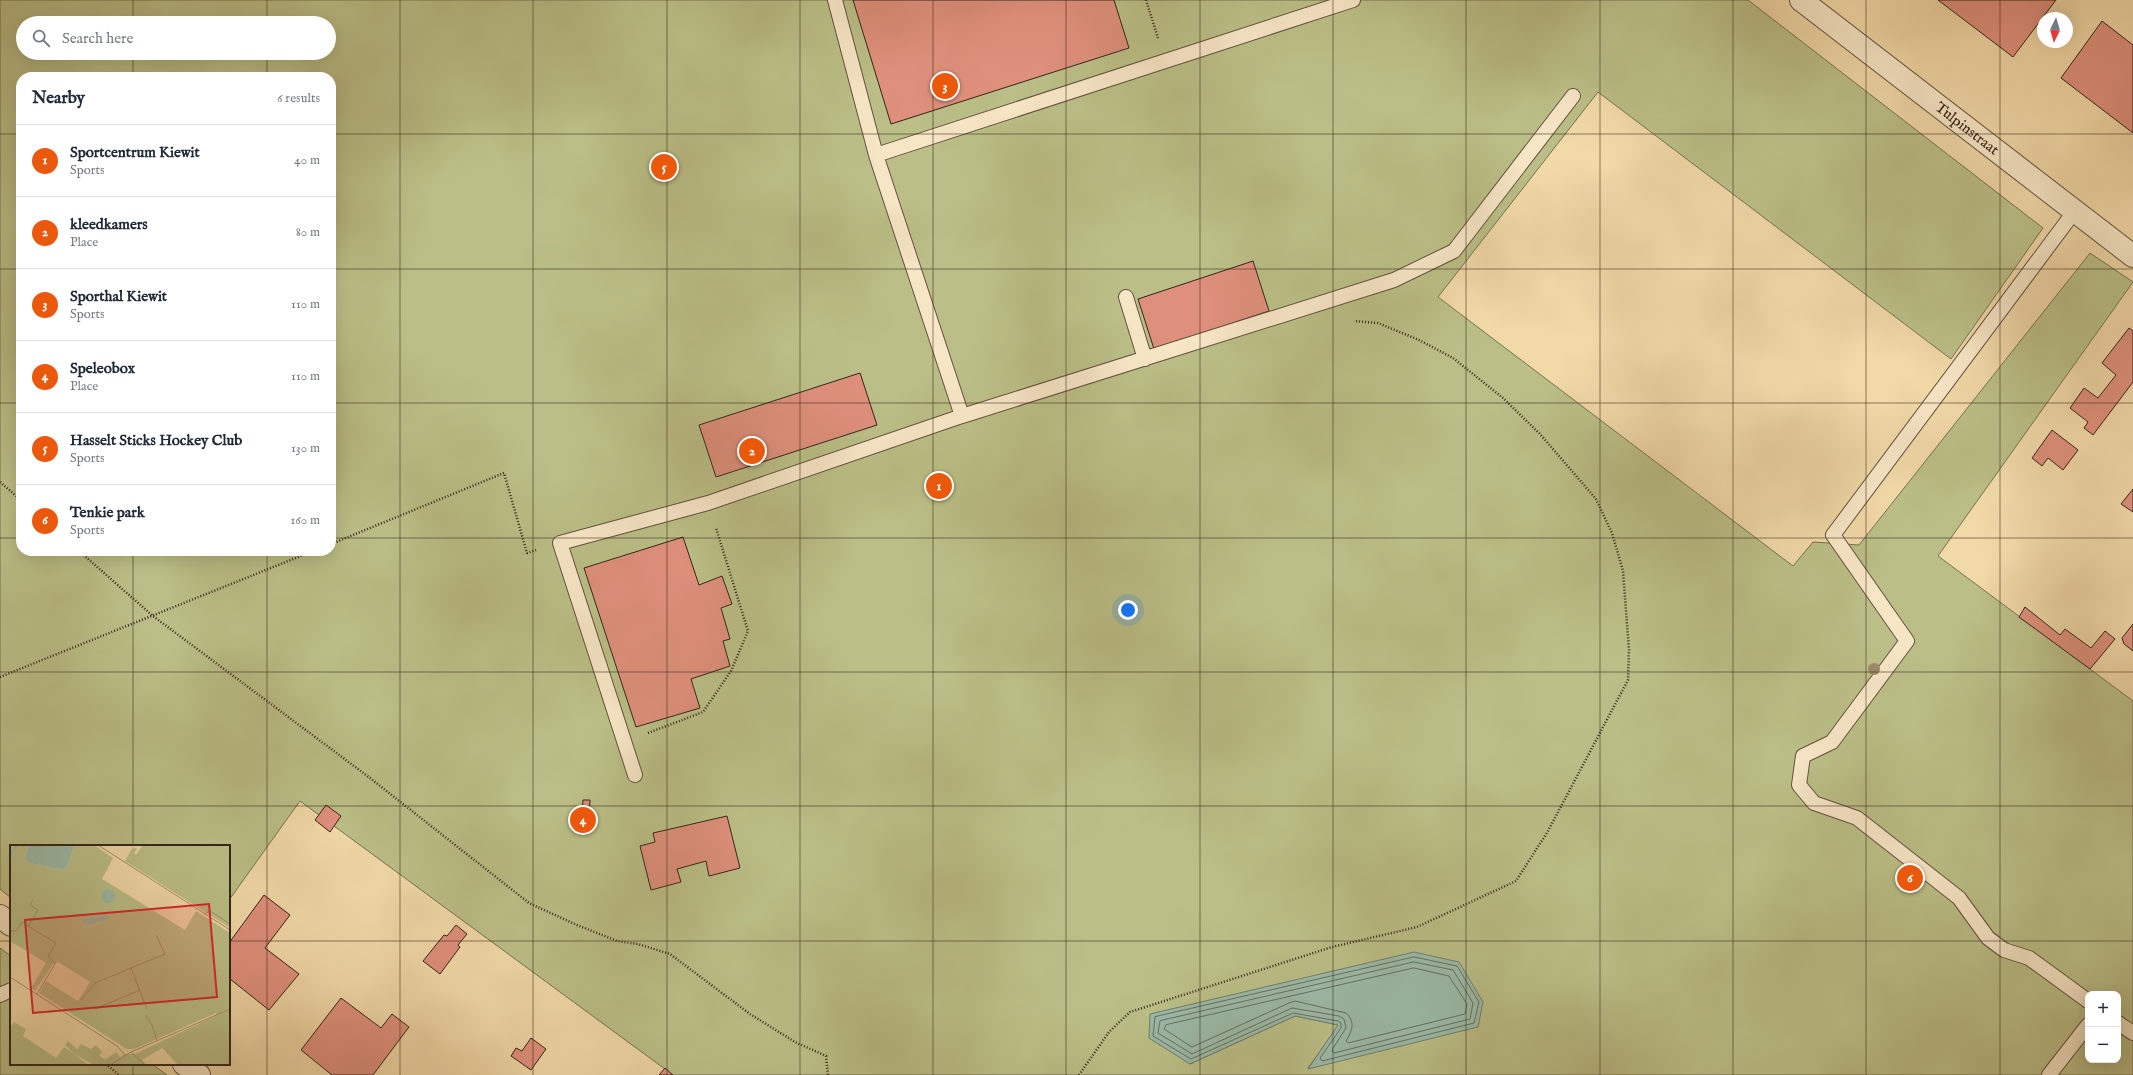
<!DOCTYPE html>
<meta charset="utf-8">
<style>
body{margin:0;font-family:"IM FELL English",serif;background:#f6f6f7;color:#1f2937}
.controls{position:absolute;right:12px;bottom:12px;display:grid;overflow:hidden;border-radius:8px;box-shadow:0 4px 16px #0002}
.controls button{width:36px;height:36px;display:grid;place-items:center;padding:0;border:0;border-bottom:1px solid #e0e1e3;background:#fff;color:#1f2937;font:20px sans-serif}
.compass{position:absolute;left:2037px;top:12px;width:36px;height:36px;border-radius:50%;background:#fff;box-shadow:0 4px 16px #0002;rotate:185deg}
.you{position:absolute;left:1128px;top:610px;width:14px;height:14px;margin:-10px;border:3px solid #fff;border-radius:50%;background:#1a73e8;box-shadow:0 0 0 6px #1a73e833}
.badge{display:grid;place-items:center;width:26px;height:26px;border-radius:50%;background:#ea580c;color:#fff;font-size:13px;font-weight:700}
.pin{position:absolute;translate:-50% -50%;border:2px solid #fff;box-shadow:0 1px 4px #0006}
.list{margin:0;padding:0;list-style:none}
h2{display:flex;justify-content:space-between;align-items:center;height:52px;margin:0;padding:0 16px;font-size:17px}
h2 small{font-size:13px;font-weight:400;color:#747a83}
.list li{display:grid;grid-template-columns:26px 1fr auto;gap:12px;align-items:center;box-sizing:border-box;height:72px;padding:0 16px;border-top:1px solid #e0e1e3}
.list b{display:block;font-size:15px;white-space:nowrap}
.list p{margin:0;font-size:13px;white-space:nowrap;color:#747a83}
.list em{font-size:13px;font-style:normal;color:#747a83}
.icon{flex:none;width:22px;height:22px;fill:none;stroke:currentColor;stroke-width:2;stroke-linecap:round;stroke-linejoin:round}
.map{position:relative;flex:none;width:2133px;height:1075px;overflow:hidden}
.search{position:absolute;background:#fff;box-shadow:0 4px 16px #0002;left:16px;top:16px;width:320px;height:44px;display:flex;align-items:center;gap:10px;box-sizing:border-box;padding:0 14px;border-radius:22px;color:#747a83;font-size:15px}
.panel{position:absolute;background:#fff;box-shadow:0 4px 16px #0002;left:16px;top:72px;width:320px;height:484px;border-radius:16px}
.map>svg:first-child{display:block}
</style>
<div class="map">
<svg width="2133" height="1075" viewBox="0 0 2133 1075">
<rect width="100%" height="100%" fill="#f2d9a8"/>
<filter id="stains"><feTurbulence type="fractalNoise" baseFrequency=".005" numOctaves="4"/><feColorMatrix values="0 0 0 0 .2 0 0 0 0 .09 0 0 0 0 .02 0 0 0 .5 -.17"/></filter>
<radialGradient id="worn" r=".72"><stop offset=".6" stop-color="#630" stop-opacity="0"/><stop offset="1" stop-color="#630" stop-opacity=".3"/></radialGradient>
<path fill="#bbbf87" stroke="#777251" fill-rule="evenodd" d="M0 0H1748L2043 228 1951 359 1598 92 1438 297 1793 566 1813 542 1859 545 2090 253 2133 282 1938 556 2133 701V1075H673L300 801 229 900V846H11V898L0 889ZM23 23H329V53H23ZM21 77H331V551H21ZM1414 952 1308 1068 1339 1025 1295 1016 1190 1064ZM2088 994H2118V1060H2088Z
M0 948 11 956V1064H152L167 1075H0Z"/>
<path fill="#9bbaa7" stroke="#717e6f" d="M1414 952 1459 962 1483 1002 1478 1027 1308 1069 1338 1025 1295 1016 1190 1064 1149 1038 1150 1014Z"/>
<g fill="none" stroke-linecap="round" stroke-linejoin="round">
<path stroke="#677061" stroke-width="1" d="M1414 957 1457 966 1479 1002 1474 1023 1322 1061 1320 1058 1341 1028V1023L1338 1021 1293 1013 1191 1059 1153 1036 1155 1017Z
M1414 962 1453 970 1473 1003 1470 1019 1334 1053 1332 1050 1346 1028 1344 1019 1339 1016 1292 1008 1192 1054 1158 1033 1160 1021Z
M1414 968 1449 976 1467 1004 1465 1014 1348 1043 1346 1041C1352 1031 1356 1022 1346 1013L1295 1001 1289 1003 1192 1047 1164 1029 1166 1025Z"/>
</g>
<path fill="#df907c" stroke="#33251b" d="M853 0H1114L1129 48 891 124Z
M1938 0H2056L2013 57Z
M2102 21 2133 45V133L2061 78Z
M1253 261 1269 311 1154 349 1138 299Z
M2129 328 2133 331V382L2093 435 2084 428 2088 422 2070 408 2084 388 2098 398 2116 375 2102 363Z
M860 373 877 425 716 477 699 425Z
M2052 430 2078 450 2063 470 2048 458 2042 466 2032 458Z
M2133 489V512L2121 504Z
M683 537 699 585 722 576 732 604 721 608 730 639 723 641 730 666 691 679 700 708 636 727 584 568Z
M2025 607 2060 635 2065 629 2091 648 2105 631 2115 639 2090 669 2019 617Z
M2133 624V651L2124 644 2122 638Z
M583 800H590L589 829H581V826H577V814H582Z
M326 805 341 816 330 832 315 820Z
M727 816 740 868 709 876 706 861 677 869 681 882 651 890 640 846 655 842 653 833Z
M264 895 290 915 265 948 299 974 269 1010 230 979 229 981V943Z
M456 925 467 934 458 945 460 947 440 974 423 961 444 935 447 936Z
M341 998 381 1028 392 1014 409 1027 373 1075H332L301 1050Z
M531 1038 546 1049 531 1070 511 1056 516 1048 522 1051Z
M665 1068 673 1075H659Z"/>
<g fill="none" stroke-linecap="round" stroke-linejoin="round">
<defs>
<path id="lane" d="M835 0 876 155 962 416
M876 155 1353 0
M2074 212 1833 535 1907 641 1832 742 1803 756 1799 785 1814 803 1857 818 1959 898 1988 938 2004 950 2029 958 2088 1001
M1126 297 1145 359
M635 775 560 543 708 503 962 416 1394 280 1454 251 1573 96
M0 995 11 990
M2118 1023 2133 1033
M2049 1075 2088 1025"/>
<g id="street">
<path id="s1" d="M1801 0 2133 256"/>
<path d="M0 916 11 925"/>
<path d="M184 1064 199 1075"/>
</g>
</defs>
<use href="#lane" stroke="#63523e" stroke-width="16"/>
<use href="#street" stroke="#63523e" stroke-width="24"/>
<path stroke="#33251b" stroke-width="2.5" stroke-dasharray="1 2" stroke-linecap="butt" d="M1146 0 1158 38
M0 482 21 500
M331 544 504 473 527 553 536 550
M79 551 153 616 370 778 529 903 577 925 617 941 638 944 670 954 750 1014 795 1042 826 1056 828 1075
M0 677 313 551
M648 733 703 712 731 671 748 631 716 528
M106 1064 119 1075
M1079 1075 1109 1032 1130 1012 1332 947 1417 927 1516 881 1548 831 1628 680 1629 650 1623 571 1612 533 1596 499 1540 434 1503 398 1453 358 1419 340 1378 323 1354 321"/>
<use href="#lane" stroke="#f7e6c6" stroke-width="14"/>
<use href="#street" stroke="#f7e6c6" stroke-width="22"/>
</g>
<circle fill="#9c8b69" cx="1874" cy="669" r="6"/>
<path fill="none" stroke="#33251b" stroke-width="1" stroke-opacity="0.55" d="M133 0V23M267 0V23M400 0V1075M533 0V1075M667 0V1075M800 0V1075M933 0V1075M1066 0V1075M1200 0V1075M1333 0V1075M1466 0V1075M1600 0V1075M1733 0V1075M1866 0V1075M2000 0V1075M133 53V77M267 53V77M0 134H21M331 134H2133M0 269H21M331 269H2133M0 403H21M331 403H2133M0 538H21M331 538H2133M133 551V846M267 551V1075M0 672H2133M0 806H2133M0 941H11M229 941H2133M133 1064V1075"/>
<g text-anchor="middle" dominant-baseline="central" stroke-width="3.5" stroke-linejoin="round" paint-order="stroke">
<g font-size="15" fill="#33251b" stroke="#f7e6c6">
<text stroke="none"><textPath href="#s1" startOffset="210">Tulpinstraat</textPath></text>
</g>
</g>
<g transform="translate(10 845)">
<rect width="220" height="220" fill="#f2d9a8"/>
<path d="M0 0H19L15 13 20 18 53 25 58 21 64 0H84L103 13 92 34 175 85 186 66 220 88V220H168L152 203 132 215 137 220H84L64 209 55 200 58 196 67 204 71 199 81 204 86 200 92 207 89 210 95 215 106 207 110 212 115 209H125L207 170 206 168 124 204H117L29 148 36 136 68 156 80 137 48 117 43 119 25 146 21 143 36 118 0 96ZM133 0H220V83L115 16 123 2 127 4 124 8 126 10ZM4 177 16 184 13 191 46 213 54 202 79 220H0V183Z" fill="#bbbf87"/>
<path d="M19 0H64L58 21 53 25 20 18 15 13ZM91 51a7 7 0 1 1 14 0a7 7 0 1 1-14 0ZM96 69 100 73 78 80 71 77 86 70 84 74Z" fill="#9bbaa7"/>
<path fill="none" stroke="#9bbaa7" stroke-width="2" d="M0 11 7 0"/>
<path fill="none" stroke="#a69170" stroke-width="1" d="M88 0 220 85M23 55 20 60 28 65 18 81 46 98 38 111 45 119 27 149M194 69 200 66 220 79M0 86H6L12 77 18 81M121 123 137 164M0 132 107 201 115 210M71 155 85 138 155 109 146 90M85 164 130 145M135 170 142 180 147 195M121 207 135 220M100 220 121 207 220 164"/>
<path fill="#d62828" fill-opacity="0.15" stroke="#d62828" stroke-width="2" d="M199 59 207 152 23 168 15 75Z"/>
<rect width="220" height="220" fill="none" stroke="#33251b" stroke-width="2"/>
</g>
<rect width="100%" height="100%" filter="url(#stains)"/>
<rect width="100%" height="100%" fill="url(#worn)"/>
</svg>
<div class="controls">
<button>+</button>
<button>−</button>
</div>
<svg class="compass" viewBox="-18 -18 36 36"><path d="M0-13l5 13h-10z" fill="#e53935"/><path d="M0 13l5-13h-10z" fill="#747a83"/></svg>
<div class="you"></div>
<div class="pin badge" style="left:939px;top:486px">1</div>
<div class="pin badge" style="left:752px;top:451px">2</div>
<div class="pin badge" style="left:945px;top:86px">3</div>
<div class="pin badge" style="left:583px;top:820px">4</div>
<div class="pin badge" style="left:664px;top:167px">5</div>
<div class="pin badge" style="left:1910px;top:878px">6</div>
<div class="search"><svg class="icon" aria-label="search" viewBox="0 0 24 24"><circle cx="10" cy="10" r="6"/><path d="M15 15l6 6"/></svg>Search here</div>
<section class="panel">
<h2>Nearby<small>6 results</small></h2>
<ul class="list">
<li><span class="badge">1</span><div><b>Sportcentrum Kiewit</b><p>Sports</p></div><em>40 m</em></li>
<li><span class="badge">2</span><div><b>kleedkamers</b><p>Place</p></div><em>80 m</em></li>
<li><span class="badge">3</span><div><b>Sporthal Kiewit</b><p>Sports</p></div><em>110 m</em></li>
<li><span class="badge">4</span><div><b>Speleobox</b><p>Place</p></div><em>110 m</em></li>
<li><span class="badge">5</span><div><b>Hasselt Sticks Hockey Club</b><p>Sports</p></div><em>130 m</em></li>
<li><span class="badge">6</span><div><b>Tenkie park</b><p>Sports</p></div><em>160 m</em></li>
</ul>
</section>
</div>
